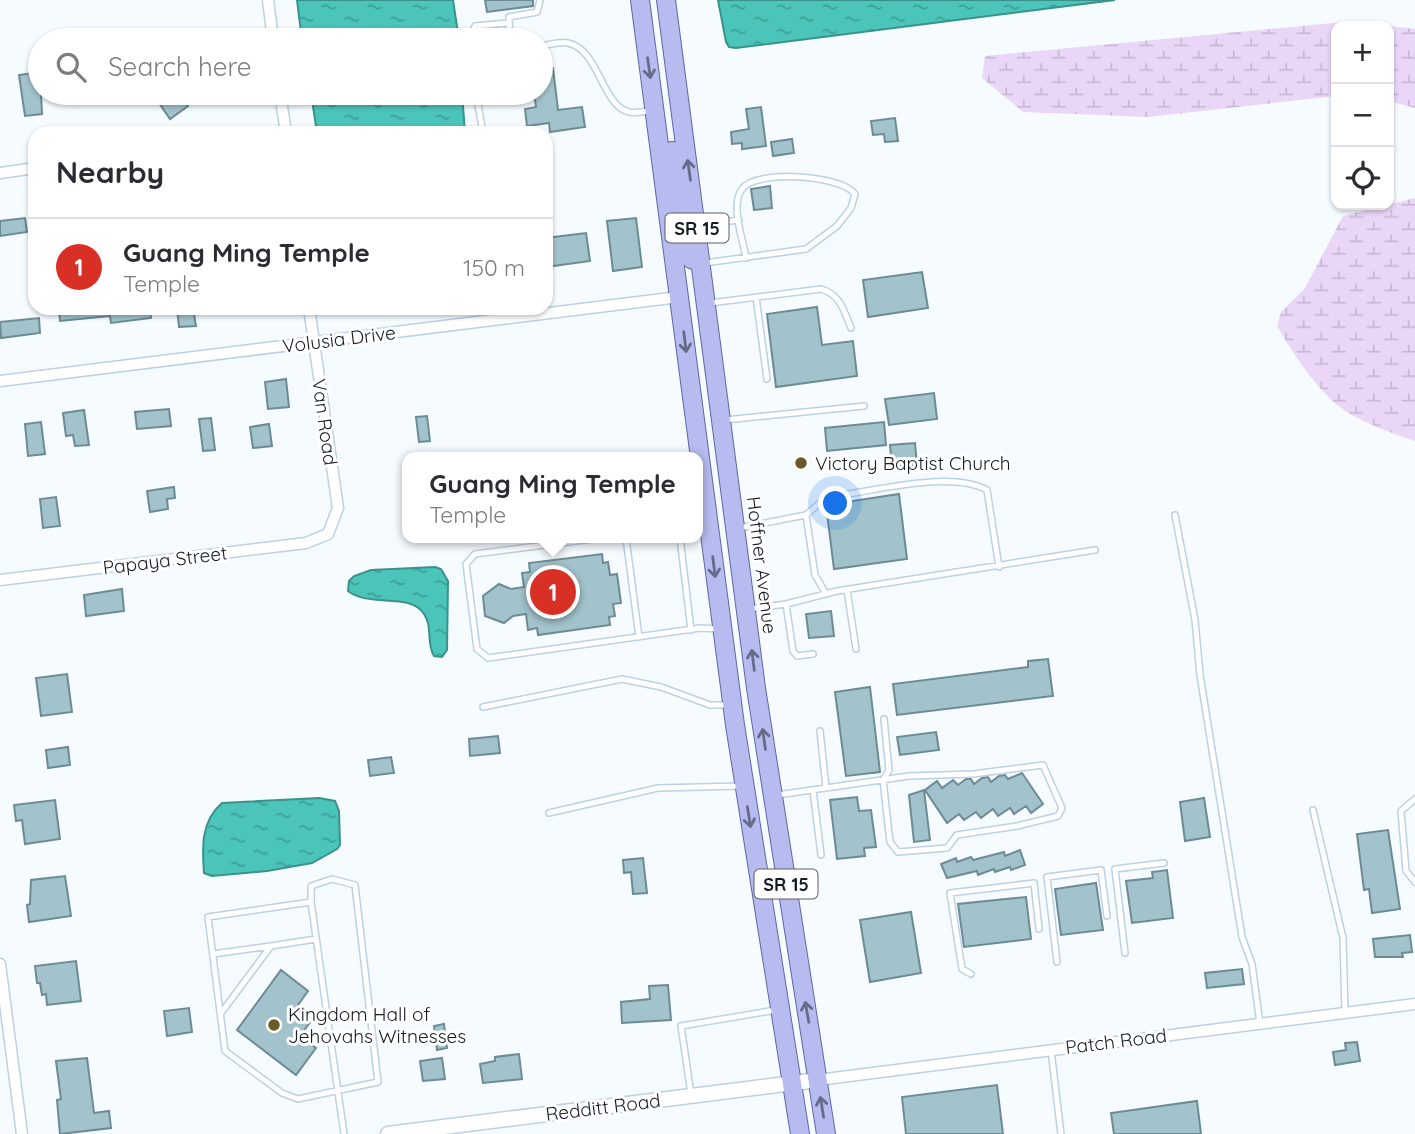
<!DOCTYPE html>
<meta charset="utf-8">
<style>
body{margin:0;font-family:Quicksand,sans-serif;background:#f2f2f3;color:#2b2b33}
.controls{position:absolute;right:21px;top:21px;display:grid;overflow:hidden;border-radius:14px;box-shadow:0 2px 5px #0004}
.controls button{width:63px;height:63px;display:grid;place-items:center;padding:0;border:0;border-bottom:2px solid #e1e1e2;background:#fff;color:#2b2b33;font:35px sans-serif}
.you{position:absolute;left:836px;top:504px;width:24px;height:24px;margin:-18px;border:5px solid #fff;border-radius:50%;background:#1a73e8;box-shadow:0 0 0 10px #1a73e833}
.badge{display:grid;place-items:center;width:46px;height:46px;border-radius:50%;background:#d93025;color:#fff;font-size:23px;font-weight:700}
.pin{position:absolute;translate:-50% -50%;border:4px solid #fff;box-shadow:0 2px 7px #0006}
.popup{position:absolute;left:402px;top:452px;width:301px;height:91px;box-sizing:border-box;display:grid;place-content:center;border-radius:14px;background:#fff;filter:drop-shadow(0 2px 5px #0005);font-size:23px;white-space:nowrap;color:#7c7c81}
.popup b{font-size:26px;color:#2b2b33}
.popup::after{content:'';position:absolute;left:50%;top:100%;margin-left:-14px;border:14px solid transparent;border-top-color:#fff}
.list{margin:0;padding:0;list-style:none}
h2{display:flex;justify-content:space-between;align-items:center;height:91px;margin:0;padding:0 28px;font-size:30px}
h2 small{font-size:23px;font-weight:400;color:#7c7c81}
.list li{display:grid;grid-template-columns:46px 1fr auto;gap:21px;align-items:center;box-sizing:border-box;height:98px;padding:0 28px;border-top:2px solid #e1e1e2}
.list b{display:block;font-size:26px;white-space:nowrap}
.list p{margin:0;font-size:23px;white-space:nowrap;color:#7c7c81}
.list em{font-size:23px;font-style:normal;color:#7c7c81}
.icon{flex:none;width:38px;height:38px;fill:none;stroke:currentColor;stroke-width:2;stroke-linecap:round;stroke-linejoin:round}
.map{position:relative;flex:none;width:1415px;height:1134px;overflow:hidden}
.search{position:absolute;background:#fff;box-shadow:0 2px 5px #0004;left:28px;top:28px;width:525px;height:77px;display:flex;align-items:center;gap:18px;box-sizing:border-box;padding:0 24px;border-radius:38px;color:#7c7c81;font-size:26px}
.panel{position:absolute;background:#fff;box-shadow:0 2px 5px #0004;left:28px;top:126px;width:525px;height:189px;border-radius:21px}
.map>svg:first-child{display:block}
</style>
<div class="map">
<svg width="1415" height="1134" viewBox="0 0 1415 1134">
<defs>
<pattern id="wetland-marsh" width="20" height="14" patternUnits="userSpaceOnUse" patternTransform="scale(1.75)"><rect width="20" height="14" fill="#ead7f8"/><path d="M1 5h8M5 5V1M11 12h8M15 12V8" fill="none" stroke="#c8b8d4"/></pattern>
<pattern id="water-ripples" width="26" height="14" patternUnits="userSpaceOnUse" patternTransform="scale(1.75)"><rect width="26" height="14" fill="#4bc5b9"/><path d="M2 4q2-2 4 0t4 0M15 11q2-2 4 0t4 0" fill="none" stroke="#3d9f96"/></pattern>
</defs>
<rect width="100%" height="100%" fill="#f6fbff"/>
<path fill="url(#wetland-marsh)" d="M1354 21 1415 29V108L1389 101V26H1336V96L1148 117 1023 112 982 78 985 56Z
M1415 198V441C1393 434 1353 419 1336 404 1313 384 1292 352 1277 326L1281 312 1305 288 1343 216Z"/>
<path fill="url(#water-ripples)" stroke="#3a928c" stroke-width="2" d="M297 0H453L459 40H302Z
M718 0H1115L736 48 729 47 726 42Z
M311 93H462L465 133H317Z
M435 567 441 569 448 581 447 650 442 657 434 656C426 643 433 627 424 614 410 592 370 608 348 591L349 581 354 576 371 570Z
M319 798 335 801 339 811 340 845 337 849 312 863 267 871 212 876 204 873C202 847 201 821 222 803Z"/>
<path fill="#a2c3cc" stroke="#6c8b94" stroke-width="2" d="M485 0H533V6L487 12Z
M553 68 558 110 582 107 585 127 550 132 549 123 527 126 525 109 536 107 534 93H541V69Z
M40 72 42 114 25 116 19 75Z
M173 93H178L188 106 170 119 159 103Z
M761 107 766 146 742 149V143L732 144 731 132 749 129 746 109Z
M895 118 898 141 885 142 884 134 873 135 871 121Z
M792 139 794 153 773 156 771 142Z
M770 186 772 208 754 210 751 189Z
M25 218 27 232 0 236V221Z
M636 218 642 267 613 271 607 221Z
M586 233 590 261 546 267V238Z
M922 272 928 308 868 317 863 280Z
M817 307 822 345 853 341 857 376 776 387 767 314Z
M59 308H150L151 318 111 323 110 316 60 321Z
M177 308H193L196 326 179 327Z
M39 318 40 333 1 338 0 322Z
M286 379 289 407 268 409 265 382Z
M934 393 937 419 889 425 885 399Z
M169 409 171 426 137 429 135 412Z
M84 410 89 445 75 446 73 435 66 436 63 413Z
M427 416 430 441 419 442 416 417Z
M211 418 215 450 203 451 199 419Z
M41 422 45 454 28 456 25 424Z
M884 422 886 445 827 451 825 428Z
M269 424 272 446 253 448 250 427Z
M915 443 917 465 892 467 890 445Z
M174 487 175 498 167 499 168 509 150 512 147 491Z
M899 494 907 559 834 569 826 505Z
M56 497 60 526 43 528 40 499Z
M602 554 603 563 608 562 610 575 617 574 621 603 613 604 615 616 609 617 610 625 538 635 537 628 528 630 526 614 513 616 504 623 485 616 483 596 499 584 511 589 524 587 522 573 530 572 529 563Z
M122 589 124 611 86 616 84 595Z
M831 611 834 636 809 638 806 614Z
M1048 659 1053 696 897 715 893 684 1028 667V661Z
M67 674 72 712 41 716 36 678Z
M870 687 880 772 846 776 835 692Z
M936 732 939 750 900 755 897 737Z
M498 736 500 753 470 756 469 739Z
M68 747 70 765 48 768 46 750Z
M391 757 394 773 370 776 368 760Z
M1022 773 1043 804 1031 813 1026 806 1014 814 1010 808 998 816 993 809 981 818 976 812 964 820 959 814 947 823 925 790 937 781 942 788 953 780 958 785 966 779H971L974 784 982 778 988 777 991 782 999 776 1005 775 1008 779Z
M924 790 930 840 914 842 909 795Z
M857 797 859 811 871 810 876 847 864 848 865 856 837 859 830 800Z
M1204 798 1210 837 1185 841 1180 802Z
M55 800 60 839 25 844 22 820 16 821 14 805Z
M1388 830 1400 909 1372 913 1369 889 1364 890 1357 834Z
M1020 850 1025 865 1011 870 1010 867 995 872 994 869 978 875 977 871 947 878 941 864 956 858 957 862 971 857 973 860 1004 852 1005 856Z
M643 858 647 893 633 894 631 872 624 873 623 860Z
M1167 870 1173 918 1132 923 1126 881 1153 878 1152 872Z
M65 876 71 916 29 922 27 905 30 904 31 880Z
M1096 883 1103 930 1061 935 1055 889Z
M1026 897 1031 939 964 947 958 904Z
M911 912 921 973 870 982 860 920Z
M1410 935 1412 952 1402 953 1403 957H1375L1373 939Z
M76 961 81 1001 47 1005 46 994 42 995 40 983H37L35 966Z
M1242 969 1244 984 1207 988 1205 973Z
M281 970 308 991 298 1005 314 1017 300 1036 316 1048 296 1075 237 1030Z
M668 985 671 1020 622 1023 621 1002 650 999 649 986Z
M189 1008 192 1032 167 1036 164 1011Z
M444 1024 447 1048 437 1050 434 1026Z
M1357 1042 1360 1061 1335 1065 1333 1052 1346 1050 1345 1043Z
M519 1054 522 1079 483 1083 480 1064 495 1061V1057Z
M87 1058 94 1113 109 1111 111 1128 60 1134 57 1100 61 1099 56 1061Z
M442 1058 445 1079 423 1081 420 1061Z
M997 1085 1003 1134H906L902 1097Z
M1197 1101 1201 1134H1114L1111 1113Z"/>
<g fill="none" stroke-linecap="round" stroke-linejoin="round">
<defs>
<path id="service" d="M469 40 475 26 507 23
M510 40 509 17 537 12 540 0
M541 46C549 45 561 41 568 43 599 49 602 106 629 112 636 114 644 111 651 111
M476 93 483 133
M699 225 739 220
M705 263 806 249 837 226 851 208 855 194C841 175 756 169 742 189 730 206 743 239 746 258
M756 297 767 379
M710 303 821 289C840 294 844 311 851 328
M725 420 864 406
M806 515 822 501 834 496C876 491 950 470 987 490L999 567
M1175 515 1195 620 1200 675 1242 937 1252 964 1260 1024
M739 528 806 515 815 575 826 594
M600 538 475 554 466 564 477 649 488 658 700 628 718 629
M626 538 639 637
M680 538 691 630
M847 590 856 649
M786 604 793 651 797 656 813 654
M749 609 786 604 837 591 1095 550
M483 707 622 679 661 687 710 705H729
M820 731 826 788
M813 790 821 855
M777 795 909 776 973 774 1043 765 1062 808 1058 816 1017 826 957 835 947 848 898 852 890 842 883 780 889 770 884 719
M1415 799 1401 811 1406 871 1415 882
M1313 810 1343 938 1345 1013
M549 813 658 788 741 786
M332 879 355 885 378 1082 298 1099 282 1093 225 1051 208 917 311 902V886Z
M311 902 344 1134
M1125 953 1115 869 1164 863
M213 954 271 946
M1057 962 1047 877 1101 870 1107 916
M971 974 962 969 950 893 1034 883 1039 929
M221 1013 271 946 316 939
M1051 1050 1061 1134
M691 1094 681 1026 776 1010"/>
<path id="minor" d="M268 0 273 40
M280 93 286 133
M0 173 35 168
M0 381 679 297
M0 580 306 543 328 534 338 508 309 308
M0 964 22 1134
M818 1080 1415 1004"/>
<path id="tertiary" d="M388 1134 818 1080"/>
<path id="primary" d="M640 0 735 725 800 1134
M666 0 756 688 826 1134
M672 151 686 249 691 259 701 263"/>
</defs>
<use href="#service" stroke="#bbd1e6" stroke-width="8"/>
<use href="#minor" stroke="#bbd1e6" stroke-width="13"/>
<use href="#tertiary" stroke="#bbd1e6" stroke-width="17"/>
<use href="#primary" stroke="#5f66a1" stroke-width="20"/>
<use href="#service" stroke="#fff" stroke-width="5"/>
<use href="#minor" stroke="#fff" stroke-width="10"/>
<use href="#tertiary" stroke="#fff" stroke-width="14"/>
<use href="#primary" stroke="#b8bbef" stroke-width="18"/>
</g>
<defs><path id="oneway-shaft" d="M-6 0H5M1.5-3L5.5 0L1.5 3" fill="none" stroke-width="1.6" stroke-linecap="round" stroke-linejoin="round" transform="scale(1.75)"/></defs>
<g stroke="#666b89">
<use href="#oneway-shaft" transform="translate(649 68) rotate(82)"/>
<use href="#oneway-shaft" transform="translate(689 170) rotate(-98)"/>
<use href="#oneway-shaft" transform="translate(685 342) rotate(83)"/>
<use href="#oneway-shaft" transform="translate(714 567) rotate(83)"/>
<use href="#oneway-shaft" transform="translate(753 660) rotate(-97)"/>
<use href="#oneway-shaft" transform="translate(764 739) rotate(-98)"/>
<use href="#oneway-shaft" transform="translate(749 817) rotate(81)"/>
<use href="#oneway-shaft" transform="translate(807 1012) rotate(-100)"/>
<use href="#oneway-shaft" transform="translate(822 1107) rotate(-99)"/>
</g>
<g fill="#695a27" stroke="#fff" stroke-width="2.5">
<circle cx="801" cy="463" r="7"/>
<circle cx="274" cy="1025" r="7"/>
</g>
<g text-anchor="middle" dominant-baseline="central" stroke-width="6" stroke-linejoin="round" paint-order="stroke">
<g fill="#fff" stroke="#5a5f65" stroke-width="2">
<rect x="665.5" y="213.5" width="63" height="29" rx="5"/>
<rect x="754.5" y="869.5" width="63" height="29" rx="5"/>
</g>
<g font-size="18" font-weight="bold" fill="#141b23">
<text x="697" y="228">SR 15</text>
<text x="786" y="884">SR 15</text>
</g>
<g font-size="19" fill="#141b23" stroke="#fff">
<text transform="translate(339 339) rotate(-7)">Volusia Drive</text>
<text transform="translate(325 422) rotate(82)">Van Road</text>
<text transform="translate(165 560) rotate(-7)">Papaya Street</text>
<text transform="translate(762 565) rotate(83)">Hoffner Avenue</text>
<text transform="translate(1116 1041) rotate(-7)">Patch Road</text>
<text transform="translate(603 1107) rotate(-7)">Redditt Road</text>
</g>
<g font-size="19" fill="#141b23" stroke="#fff" text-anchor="start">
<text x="815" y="463">Victory Baptist Church</text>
<text x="288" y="1014">Kingdom Hall of<tspan x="288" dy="22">Jehovahs Witnesses</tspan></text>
</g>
</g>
</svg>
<div class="controls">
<button>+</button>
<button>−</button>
<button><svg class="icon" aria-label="locate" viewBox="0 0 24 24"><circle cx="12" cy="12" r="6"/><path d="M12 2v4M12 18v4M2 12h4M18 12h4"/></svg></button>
</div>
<div class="you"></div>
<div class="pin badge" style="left:553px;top:592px">1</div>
<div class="popup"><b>Guang Ming Temple</b>Temple</div>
<div class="search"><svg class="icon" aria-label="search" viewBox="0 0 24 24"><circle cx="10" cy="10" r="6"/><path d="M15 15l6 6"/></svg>Search here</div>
<section class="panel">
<h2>Nearby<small></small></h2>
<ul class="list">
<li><span class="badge">1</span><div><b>Guang Ming Temple</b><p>Temple</p></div><em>150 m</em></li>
</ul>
</section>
</div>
